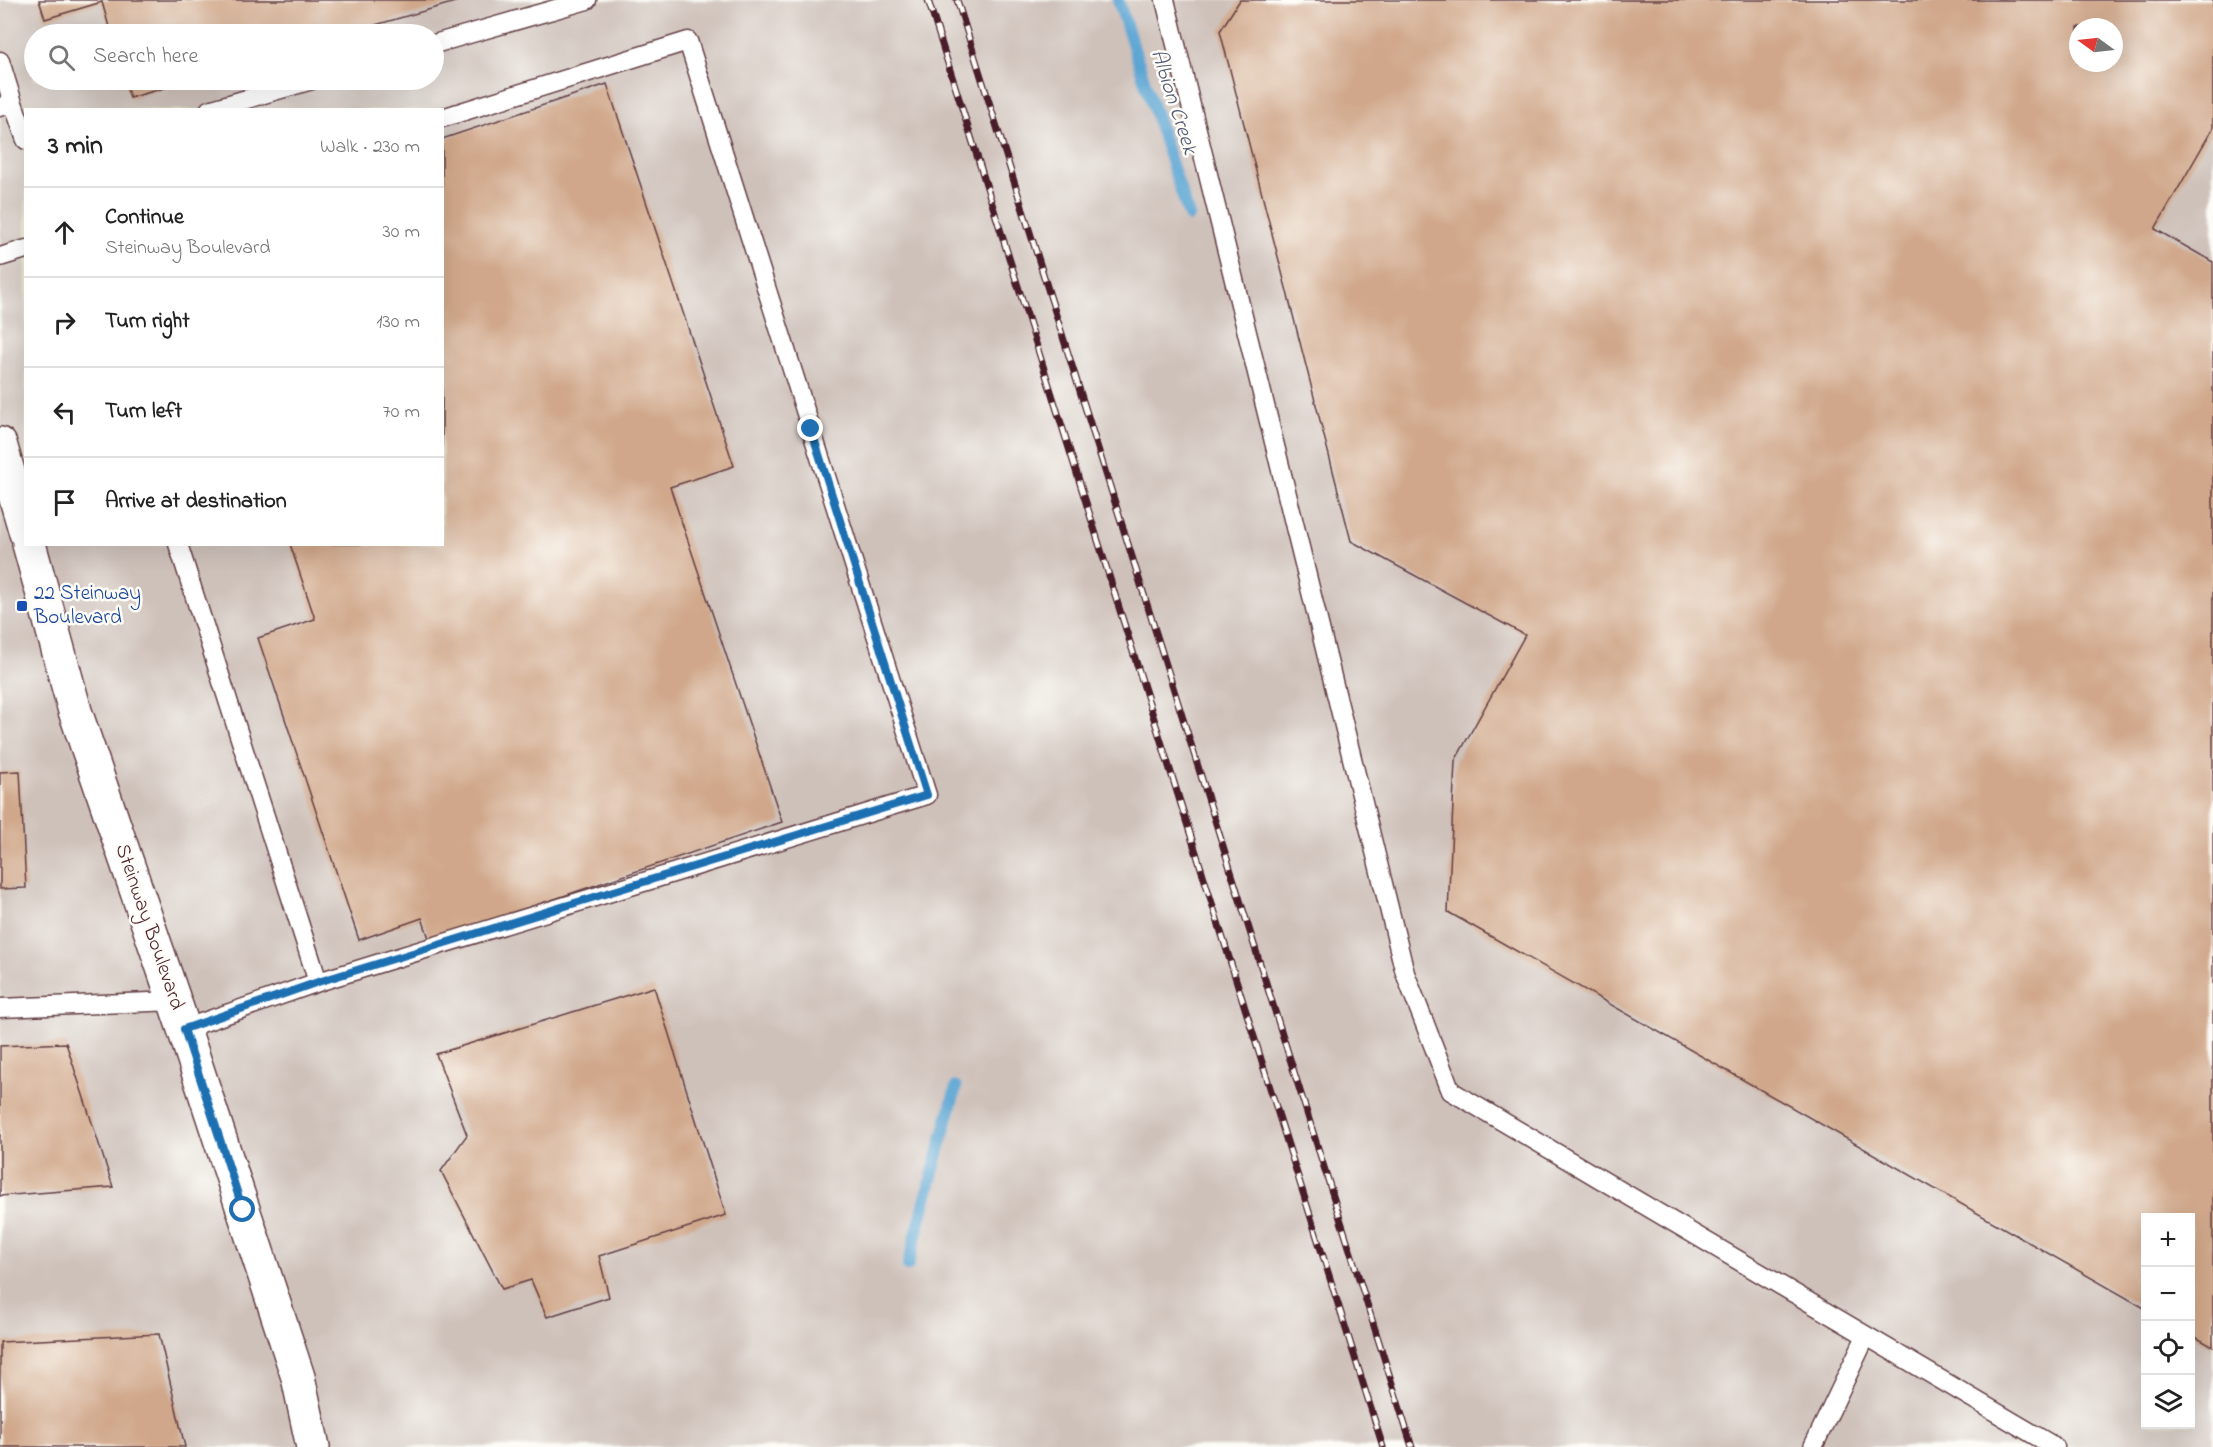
<!DOCTYPE html>
<meta charset="utf-8">
<style>
body{margin:0;font-family:"Indie Flower",sans-serif;background:#f6f6f6;color:#222}
.controls{position:absolute;right:18px;bottom:18px;display:grid;overflow:hidden;border-radius:0px;box-shadow:0 6px 24px #0002}
.controls button{width:54px;height:54px;display:grid;place-items:center;padding:0;border:0;border-bottom:2px solid #e0e0e0;background:#fff;color:#222;font:30px sans-serif}
.compass{position:absolute;left:2069px;top:18px;width:54px;height:54px;border-radius:50%;background:#fff;box-shadow:0 6px 24px #0002;rotate:285deg}
.stop{position:absolute;width:18px;height:18px;margin:-14px;border:4px solid #1f6fb2;border-radius:50%;background:#fff}
.stop.end{background:#1f6fb2;border-color:#fff;box-shadow:0 2px 6px #0008}
.list{margin:0;padding:0;list-style:none}
h2{display:flex;justify-content:space-between;align-items:center;height:78px;margin:0;padding:0 24px;font-size:26px}
h2 small{font-size:20px;font-weight:400;color:#767676}
.list li{display:grid;grid-template-columns:39px 1fr auto;gap:18px;align-items:center;box-sizing:border-box;height:90px;padding:0 24px;border-top:2px solid #e0e0e0}
.list b{display:block;font-size:22px;white-space:nowrap}
.list p{margin:0;font-size:20px;white-space:nowrap;color:#767676}
.list em{font-size:20px;font-style:normal;color:#767676}
.icon{flex:none;width:33px;height:33px;fill:none;stroke:currentColor;stroke-width:2;stroke-linecap:round;stroke-linejoin:round}
.map{position:relative;flex:none;width:2213px;height:1447px;overflow:hidden}
.search{position:absolute;background:#fff;box-shadow:0 6px 24px #0002;left:24px;top:24px;width:420px;height:66px;display:flex;align-items:center;gap:15px;box-sizing:border-box;padding:0 21px;border-radius:33px;color:#767676;font-size:22px}
.panel{position:absolute;background:#fff;box-shadow:0 6px 24px #0002;left:24px;top:108px;width:420px;height:438px;border-radius:0px}
.map>svg:first-child{display:block}
</style>
<div class="map">
<svg width="2213" height="1447" viewBox="0 0 2213 1447">
<rect width="100%" height="100%" fill="#fdfcf7"/>
<filter id="ink" filterUnits="userSpaceOnUse"><feTurbulence type="fractalNoise" baseFrequency=".0167" numOctaves="2"/><feDisplacementMap in="SourceGraphic" scale="12" xChannelSelector="R" yChannelSelector="G"/><feConvolveMatrix kernelMatrix="1 2 1 2 8 2 1 2 1" color-interpolation-filters="sRGB"/></filter>
<filter id="wash" filterUnits="userSpaceOnUse"><feTurbulence type="fractalNoise" baseFrequency=".008" numOctaves="4" result="noise"/><feDisplacementMap in="SourceGraphic" scale="24" xChannelSelector="R" yChannelSelector="G"/><feGaussianBlur stdDeviation="1.35" result="paint"/><feColorMatrix in="noise" values="0 0 0 0 0 0 0 0 0 0 0 0 0 0 0 0 0 1.4 0 .05"/><feComposite in="paint" operator="in"/></filter>
<g filter="url(#wash)">
<rect width="100%" height="100%" fill="#ede8cc"/>
<path fill="#cec1ba" fill-rule="evenodd" d="M0 0H2213V1447H0ZM2078 27H2114V63H2078ZM34 34H434V80H34ZM26 110H442V544H26ZM2146 1218H2190V1424H2146Z"/>
<g fill="none" stroke-linecap="round" stroke-linejoin="round">
<path stroke="#5ca5d3" stroke-width="12" d="M1118 0 1189 216
M908 1265 956 1087"/>
</g>
<g id="blocks">
<path fill="#d0a78a" fill-rule="evenodd" d="M39 0H458L459 1 344 34H111L102 2 45 19Z
M1240 0H2213V128L2155 229 2213 262V1347L2190 1334V1218H2146V1309L1448 912 1455 761 1525 635 1351 541 1220 31ZM2078 27H2114V63H2078Z
M124 80H191L130 98Z
M607 84 734 466 670 487 782 822 430 941 422 918 359 940 258 638 315 619 290 544H442V139Z
M20 771 26 888 0 889V772Z
M654 987 726 1215 599 1256 609 1297 547 1317 531 1280 502 1289 441 1171 467 1135 436 1054Z
M66 1043 113 1187 0 1196V1046Z
M159 1334 185 1447H0V1342Z"/>
</g>
</g>
<g filter="url(#ink)">
<use href="#blocks" fill-opacity="0" stroke="#623d43" stroke-width="1.5"/>
<g fill="none" stroke-linecap="round" stroke-linejoin="round">
<defs>
<path id="service" d="M1165 0 1405 973 1451 1091 2055 1447
M434 44 587 0
M0 61 13 103
M0 107 13 103 26 140
M209 110 312 80
M0 257 26 249
M178 544 318 982
M0 1008 175 1001
M184 1029 318 982 927 795 688 41 442 118
M1813 1447 1866 1336"/>
<path id="minor" d="M0 444 26 533
M29 544 75 711 184 1029 298 1377 313 1447"/>
</defs>
<use href="#service" stroke="#623d43" stroke-width="21"/>
<use href="#minor" stroke="#623d43" stroke-width="36"/>
<use href="#service" stroke="#fff" stroke-width="18"/>
<use href="#minor" stroke="#fff" stroke-width="33"/>
<defs>
<path id="rail" d="M928 0 1383 1447
M957 0 1412 1447"/>
</defs>
<use href="#rail" stroke="#4a1f2b" stroke-width="7"/>
<use href="#rail" stroke="#fdfcf7" stroke-width="4.5" stroke-dasharray="14" stroke-linecap="butt"/>
</g>
</g>
<g fill="none" stroke-linecap="round" stroke-linejoin="round" filter="url(#ink)">
<path stroke="#1f6fb2" stroke-width="8" d="M243 1210 184 1029 318 982 927 795 811 429"/>
</g>
<rect fill="#1a4fb4" stroke="#fdfcf7" stroke-width="2" x="16" y="600" width="12" height="12" rx="3"/>
<g text-anchor="middle" dominant-baseline="central" stroke-width="5" stroke-linejoin="round" paint-order="stroke">
<g font-size="21" fill="#164399" stroke="#fdfcf7" text-anchor="start">
<text x="34" y="594">22 Steinway<tspan x="34" dy="24">Boulevard</tspan></text>
</g>
<g font-size="21" fill="#4a1f2b" stroke="#fdfcf7">
<text transform="translate(149 927) rotate(71)">Steinway Boulevard</text>
</g>
<g font-size="22" font-style="italic" fill="#525b77" stroke="#fdfcf7">
<text transform="translate(1173 102) rotate(72)">Albion Creek</text>
</g>
</g>
</svg>
<div class="controls">
<button>+</button>
<button>−</button>
<button><svg class="icon" aria-label="locate" viewBox="0 0 24 24"><circle cx="12" cy="12" r="6"/><path d="M12 2v4M12 18v4M2 12h4M18 12h4"/></svg></button>
<button><svg class="icon" aria-label="layers" viewBox="0 0 24 24"><path d="M12 4l9 5-9 5-9-5zM3 14l9 5 9-5"/></svg></button>
</div>
<svg class="compass" viewBox="-18 -18 36 36"><path d="M0-13l5 13h-10z" fill="#e53935"/><path d="M0 13l5-13h-10z" fill="#767676"/></svg>
<div class="stop" style="left:243px;top:1210px"></div>
<div class="stop end" style="left:811px;top:429px"></div>
<div class="search"><svg class="icon" aria-label="search" viewBox="0 0 24 24"><circle cx="10" cy="10" r="6"/><path d="M15 15l6 6"/></svg>Search here</div>
<section class="panel">
<h2>3 min<small>Walk · 230 m</small></h2>
<ul class="list">
<li><svg class="icon" aria-label="ahead" viewBox="0 0 24 24"><path d="M12 20V5M6 11l6-6 6 6"/></svg><div><b>Continue</b><p>Steinway Boulevard</p></div><em>30 m</em></li>
<li><svg class="icon" aria-label="right" viewBox="0 0 24 24"><path d="M7 20v-9h11M14 6l5 5-5 5"/></svg><div><b>Turn right</b></div><em>130 m</em></li>
<li><svg class="icon" aria-label="left" viewBox="0 0 24 24"><path d="M17 20v-9H6M10 6l-5 5 5 5"/></svg><div><b>Turn left</b></div><em>70 m</em></li>
<li><svg class="icon" aria-label="arrive" viewBox="0 0 24 24"><path d="M6 21V4h12l-3 4 3 4H6"/></svg><div><b>Arrive at destination</b></div></li>
</ul>
</section>
</div>
